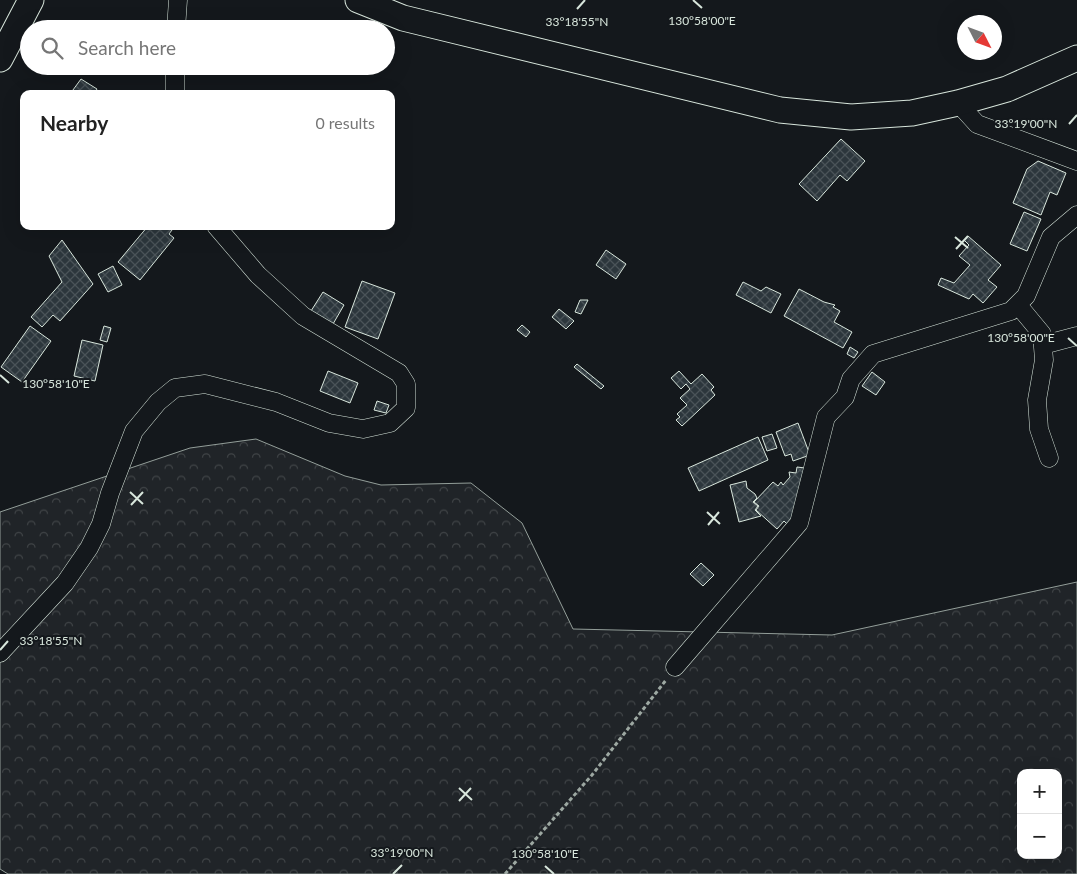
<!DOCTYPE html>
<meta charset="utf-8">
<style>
body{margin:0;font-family:Lato,sans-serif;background:#f6f6f6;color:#222}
.controls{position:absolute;right:15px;bottom:15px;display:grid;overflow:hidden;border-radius:10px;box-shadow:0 5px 20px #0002}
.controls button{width:45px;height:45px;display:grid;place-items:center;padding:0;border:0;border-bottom:1px solid #e0e0e0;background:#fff;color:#222;font:25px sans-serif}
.compass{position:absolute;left:957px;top:15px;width:45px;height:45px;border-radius:50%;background:#fff;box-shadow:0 5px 20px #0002;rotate:132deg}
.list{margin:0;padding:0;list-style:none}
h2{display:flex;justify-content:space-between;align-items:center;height:65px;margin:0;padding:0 20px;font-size:21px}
h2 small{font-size:16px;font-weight:400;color:#767676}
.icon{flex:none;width:28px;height:28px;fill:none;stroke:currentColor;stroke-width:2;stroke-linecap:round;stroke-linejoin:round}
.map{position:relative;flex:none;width:1077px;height:874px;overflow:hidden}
.search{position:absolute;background:#fff;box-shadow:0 5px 20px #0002;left:20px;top:20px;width:375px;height:55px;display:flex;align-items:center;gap:12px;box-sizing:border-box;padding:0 18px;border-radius:28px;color:#767676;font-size:19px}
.panel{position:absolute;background:#fff;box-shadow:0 5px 20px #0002;left:20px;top:90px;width:375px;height:140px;border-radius:10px}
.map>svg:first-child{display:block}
</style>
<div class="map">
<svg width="1077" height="874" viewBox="0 0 1077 874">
<defs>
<pattern id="forest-crowns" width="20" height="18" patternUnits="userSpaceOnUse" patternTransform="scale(1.25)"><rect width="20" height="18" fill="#202428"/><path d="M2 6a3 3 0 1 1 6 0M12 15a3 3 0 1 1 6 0" fill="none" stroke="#404447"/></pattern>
<pattern id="building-cross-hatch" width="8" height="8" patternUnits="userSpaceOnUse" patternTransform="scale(1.25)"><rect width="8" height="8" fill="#2c363c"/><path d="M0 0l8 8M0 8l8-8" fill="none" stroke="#4a5358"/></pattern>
</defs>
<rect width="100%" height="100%" fill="#14181c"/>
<path fill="url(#forest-crowns)" stroke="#939e99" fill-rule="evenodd" d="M256 439 345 476 381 485 471 483 522 523 573 629 832 635 1077 582V874H8L0 869V512L190 448ZM1021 773H1058V855H1021Z"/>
<path fill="url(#building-cross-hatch)" stroke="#d8e6dc" d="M81 79 97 89 94 94H70Z
M841 139 865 161 847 181 840 175 817 201 799 184Z
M1038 161 1066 173 1057 195 1050 192 1041 215 1013 203 1027 169Z
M1024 212 1041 219 1027 251 1010 244Z
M148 226H175L169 234 174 238 140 280 118 262Z
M968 236 1001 265 988 280 997 287 983 303 973 294 969 299 938 285 941 278 954 283 970 265 959 256 969 245 964 240Z
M62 240 93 284 60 321 53 315 42 327 31 317 62 282 49 256Z
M606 250 626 264 616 279 596 265Z
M113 266 122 285 108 292 98 274Z
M362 281 395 293 378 339 345 327Z
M743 282 761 291 766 287 781 294 771 313 736 295Z
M799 289 824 302 835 305 833 307 840 311 834 322 852 332 843 348 784 316Z
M323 292 344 305 333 324 311 311Z
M580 300H588L581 314 575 312Z
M559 309 574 321 566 329 552 317Z
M522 325 530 332 526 337 517 330Z
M30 326 51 341 22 382 1 367Z
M104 326 111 328 107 342 100 340Z
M82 340 103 345 95 381 74 376Z
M850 347 858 352 854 358 847 354Z
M577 364 604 386 601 389 574 367Z
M328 371 358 383 350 403 320 391Z
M679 371 691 384 702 374 714 387 711 390 715 395 682 426 676 420 680 417 677 414 687 405 680 398 690 389 686 384 681 389 671 378Z
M872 372 885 382 876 395 862 386Z
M377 401 389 405 386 413 374 410Z
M798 423 810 455 793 461 791 454 785 456 776 432Z
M772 434 777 448 767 451 762 437Z
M758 437 768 460 699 491 688 468Z
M797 467 813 469 789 526 784 521 777 529 756 510 759 506 754 502 773 482 778 486 781 482 783 485 790 477 789 472 796 473Z
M746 481 747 488 755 494 757 498 753 502 758 506 755 510 761 516 739 522 730 485Z
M701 563 714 575 703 586 690 574Z"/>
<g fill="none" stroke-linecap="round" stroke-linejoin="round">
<defs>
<path id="street" d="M176 29 178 0
M175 66V94
M958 103 977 124 1077 161
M1018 305 1042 334 1044 360 1037 400 1039 429 1049 458
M1043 345 1077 336
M0 653 65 583 89 548 101 524 110 493 134 431 158 402 175 388 205 384 276 402 329 423 363 429 390 423 406 408V384L399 373 303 316 258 275 216 226
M675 667 799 523 826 417 845 397 851 379 873 354 1011 311 1026 296 1051 237 1077 215"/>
<path id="secondary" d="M358 0 403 18 780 110 851 117 912 113 958 103 1007 89 1077 58
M0 59 31 0"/>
</defs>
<use href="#street" stroke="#d8e6dc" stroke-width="19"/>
<use href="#secondary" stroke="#d8e6dc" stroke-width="27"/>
<path stroke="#9da8a2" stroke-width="3" stroke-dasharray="4 2.5" stroke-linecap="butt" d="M505 874 592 775 666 680"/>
<use href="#street" stroke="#14181c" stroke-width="18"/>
<use href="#secondary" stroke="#14181c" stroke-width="25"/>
</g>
<path fill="none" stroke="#d8e6dc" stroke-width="2" d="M693 0 702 8M577 9 585 0M1069 124 1077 115M955 237 968 248M956 249 968 236M1068 338 1077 346M0 375 9 383M130 492 143 504M131 505 143 492M707 512 720 524M708 525 719 512M0 650 8 641M459 788 472 800M459 801 471 788M545 866 554 874M393 874 402 865"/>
<g font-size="12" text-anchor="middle" fill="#d8e6dc" stroke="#14181c" stroke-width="4" stroke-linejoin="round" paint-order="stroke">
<text x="702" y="25">130°58'00"E</text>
<text x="577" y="26">33°18'55"N</text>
<text x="1026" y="128">33°19'00"N</text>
<text x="1021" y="342">130°58'00"E</text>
<text x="56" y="388">130°58'10"E</text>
<text x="51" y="645">33°18'55"N</text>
<text x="402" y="857">33°19'00"N</text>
<text x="545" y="858">130°58'10"E</text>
</g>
</svg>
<div class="controls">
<button>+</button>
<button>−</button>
</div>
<svg class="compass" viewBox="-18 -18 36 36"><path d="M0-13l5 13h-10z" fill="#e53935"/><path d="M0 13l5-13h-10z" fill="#767676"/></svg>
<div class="search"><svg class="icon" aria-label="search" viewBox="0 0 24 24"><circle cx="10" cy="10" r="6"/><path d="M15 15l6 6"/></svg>Search here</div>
<section class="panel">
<h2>Nearby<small>0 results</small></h2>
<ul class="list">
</ul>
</section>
</div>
